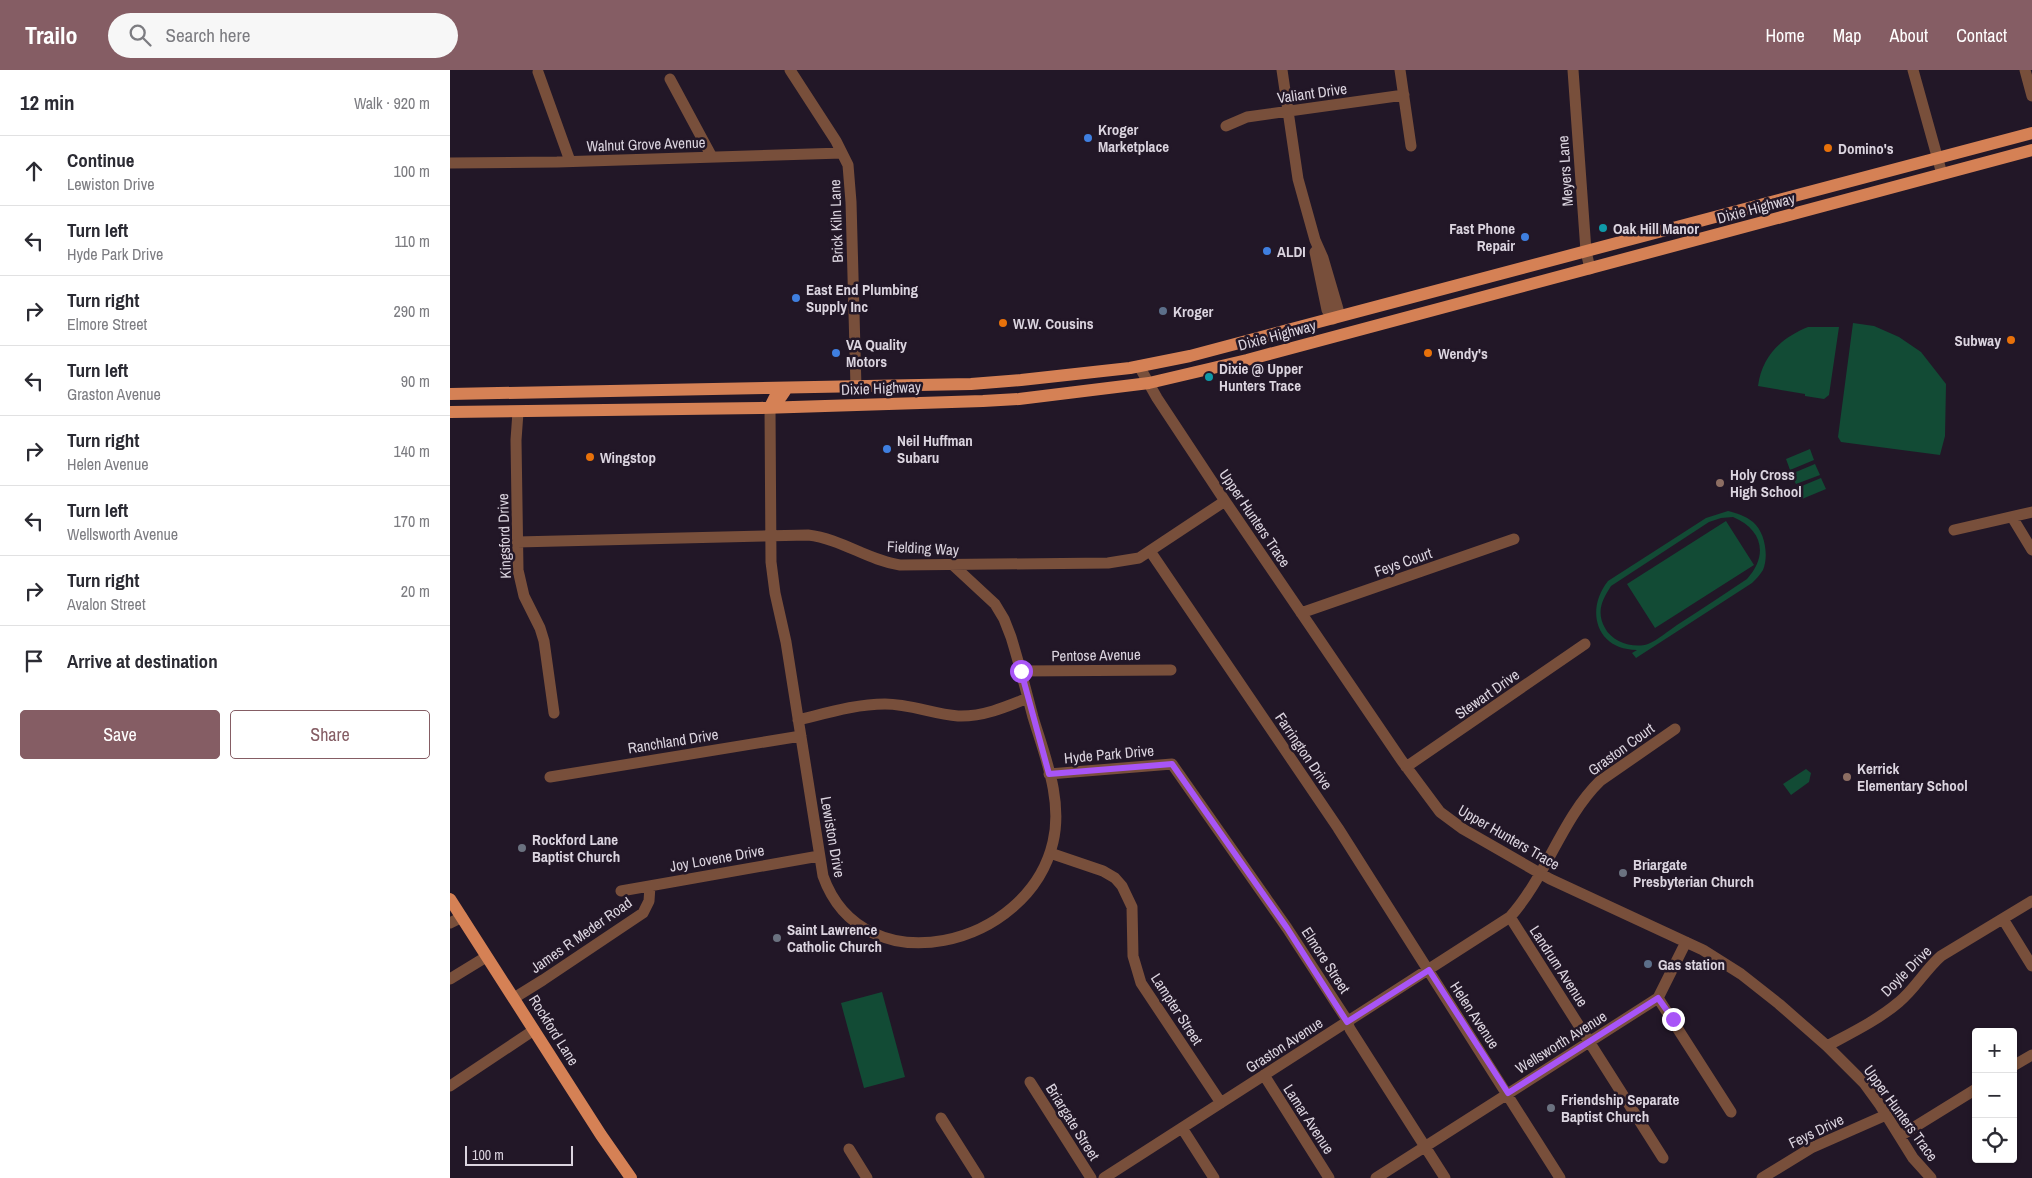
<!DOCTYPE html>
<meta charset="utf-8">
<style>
body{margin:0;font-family:"Archivo Narrow",sans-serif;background:#f7f7f7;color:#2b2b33}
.controls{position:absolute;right:15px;bottom:15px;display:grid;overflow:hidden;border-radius:5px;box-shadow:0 1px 4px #0004}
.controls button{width:45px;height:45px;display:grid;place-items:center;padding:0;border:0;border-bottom:1px solid #e1e1e2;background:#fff;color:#2b2b33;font:25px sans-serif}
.scale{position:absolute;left:15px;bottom:12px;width:108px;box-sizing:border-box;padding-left:5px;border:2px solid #dbd4df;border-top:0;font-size:14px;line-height:18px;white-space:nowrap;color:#dbd4df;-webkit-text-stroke:4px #221727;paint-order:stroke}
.stop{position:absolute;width:15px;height:15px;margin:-11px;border:4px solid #a855f7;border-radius:50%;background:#fff}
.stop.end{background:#a855f7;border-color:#fff;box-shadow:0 1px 5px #0008}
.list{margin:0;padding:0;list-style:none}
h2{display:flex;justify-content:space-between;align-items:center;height:65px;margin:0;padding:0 20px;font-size:21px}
h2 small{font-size:16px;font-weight:400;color:#7c7c81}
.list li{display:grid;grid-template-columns:32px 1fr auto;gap:15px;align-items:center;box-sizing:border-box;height:70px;padding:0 20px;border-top:1px solid #e1e1e2}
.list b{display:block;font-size:19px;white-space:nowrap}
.list p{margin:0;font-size:16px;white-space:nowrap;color:#7c7c81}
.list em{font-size:16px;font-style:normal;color:#7c7c81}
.actions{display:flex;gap:10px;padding:15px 20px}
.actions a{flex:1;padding:11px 0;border:1px solid #855d64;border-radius:5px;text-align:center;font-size:18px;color:#855d64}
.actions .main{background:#855d64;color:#fff}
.icon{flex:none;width:28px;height:28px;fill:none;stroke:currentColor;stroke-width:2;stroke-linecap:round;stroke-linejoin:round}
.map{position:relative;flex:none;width:1582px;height:1108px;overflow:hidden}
header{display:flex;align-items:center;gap:30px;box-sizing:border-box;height:70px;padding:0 25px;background:#855d64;color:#fff}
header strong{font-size:24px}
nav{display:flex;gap:28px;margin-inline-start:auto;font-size:18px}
.search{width:350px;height:45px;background:#f7f7f7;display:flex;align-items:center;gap:12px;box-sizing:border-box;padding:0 18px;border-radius:28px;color:#7c7c81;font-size:19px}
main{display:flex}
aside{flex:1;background:#fff}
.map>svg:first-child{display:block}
</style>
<header>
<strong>Trailo</strong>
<div class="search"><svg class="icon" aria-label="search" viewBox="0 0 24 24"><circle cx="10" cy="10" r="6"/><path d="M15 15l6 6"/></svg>Search here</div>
<nav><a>Home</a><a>Map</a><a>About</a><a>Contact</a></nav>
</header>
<main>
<aside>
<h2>12 min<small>Walk · 920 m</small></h2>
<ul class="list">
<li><svg class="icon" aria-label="ahead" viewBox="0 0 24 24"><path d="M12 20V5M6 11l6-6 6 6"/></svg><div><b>Continue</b><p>Lewiston Drive</p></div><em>100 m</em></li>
<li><svg class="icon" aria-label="left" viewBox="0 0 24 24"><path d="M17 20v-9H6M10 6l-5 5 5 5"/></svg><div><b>Turn left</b><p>Hyde Park Drive</p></div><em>110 m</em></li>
<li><svg class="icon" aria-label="right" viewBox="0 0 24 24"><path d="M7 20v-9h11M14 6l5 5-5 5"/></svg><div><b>Turn right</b><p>Elmore Street</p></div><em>290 m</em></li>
<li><svg class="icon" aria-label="left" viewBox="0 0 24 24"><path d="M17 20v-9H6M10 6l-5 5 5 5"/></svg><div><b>Turn left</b><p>Graston Avenue</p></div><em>90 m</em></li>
<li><svg class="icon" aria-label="right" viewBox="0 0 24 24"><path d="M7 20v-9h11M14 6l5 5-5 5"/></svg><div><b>Turn right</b><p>Helen Avenue</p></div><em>140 m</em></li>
<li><svg class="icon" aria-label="left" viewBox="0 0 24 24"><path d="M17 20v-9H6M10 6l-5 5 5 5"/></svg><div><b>Turn left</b><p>Wellsworth Avenue</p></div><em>170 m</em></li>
<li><svg class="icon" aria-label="right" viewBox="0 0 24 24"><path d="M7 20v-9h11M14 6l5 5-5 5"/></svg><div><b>Turn right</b><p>Avalon Street</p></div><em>20 m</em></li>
<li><svg class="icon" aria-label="arrive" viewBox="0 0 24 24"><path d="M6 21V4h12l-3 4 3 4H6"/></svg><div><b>Arrive at destination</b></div></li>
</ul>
<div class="actions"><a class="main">Save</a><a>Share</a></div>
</aside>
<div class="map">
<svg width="1582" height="1108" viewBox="0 0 1582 1108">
<rect width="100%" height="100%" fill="#221727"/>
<path fill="#124b35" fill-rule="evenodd" d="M1403 253 1424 256 1449 267 1471 282 1496 314 1495 366 1490 385 1391 372 1388 367Z
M1358 257H1389L1379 325 1374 329 1355 326V324L1308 316C1312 286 1331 268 1358 257Z
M1360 379 1364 390 1340 400 1336 389Z
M1365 394 1370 405 1346 414 1341 404Z
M1371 408 1376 419 1352 429 1347 418Z
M1278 441C1286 443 1296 446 1303 452 1315 462 1319 486 1313 500 1310 505 1306 509 1302 513L1186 588 1182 583 1187 580C1146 580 1135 540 1158 511L1256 448ZM1283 447C1312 459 1319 485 1297 509 1274 524 1251 540 1227 555 1218 561 1208 570 1198 574 1184 579 1162 572 1155 558 1146 542 1152 530 1161 516L1259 452 1271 448Z
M1276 451 1304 495 1205 558 1177 514Z
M1356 699 1361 703 1359 712 1341 725 1333 714Z
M432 922 455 1007 414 1018 391 933Z"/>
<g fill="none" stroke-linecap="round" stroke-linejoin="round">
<path stroke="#784f3b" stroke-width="11" d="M340 0 386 71 398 95 401 132 406 317
M832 0 848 109 865 170 873 188 888 239 883 249
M950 0 961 76
M1123 0 1136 181 1140 199
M1463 0 1492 104
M1575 0 1582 26
M88 2 120 91
M220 9 262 87
M776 56 797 47 954 25
M0 93 107 92 392 83
M865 182 877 240 883 249
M689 296 707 328 775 431 952 691 990 742 1013 759 1100 809 1253 880 1291 904 1329 934 1377 976 1414 1013 1430 1035 1463 1088 1481 1108
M320 337 321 492 325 523 336 572 373 806C413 918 579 877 603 772 613 730 595 687 583 647 576 620 569 593 561 567L554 549 545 534 504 496
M68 342 66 370 68 500 74 526 90 558 94 571 104 643
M1562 447 1582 480
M1504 460 1582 442
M67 472 358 465C392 469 417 490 450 495L658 493 689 488 775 431
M700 481 888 758 1110 1108
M851 543 1064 469
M571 601 721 600
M348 650C377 643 406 634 435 634 460 634 483 644 508 646 532 647 556 637 578 628
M956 697 1135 574
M599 704 722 694 837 858 895 947 900 959 995 1108
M100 707 351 666
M600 783 653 801 665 808 672 816 682 837 683 886 691 913 771 1033
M171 821 369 786
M1060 847 1213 1088
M1553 849 1582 896
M0 853 12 847
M0 909 36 887
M64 928 93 910 193 843 199 831 200 816
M1208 928 1281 1042
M1377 976C1401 963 1428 950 1449 932 1465 919 1475 900 1491 886L1582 831
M1563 996 1582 985
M814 1005 879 1108
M580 1012 641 1108
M0 1016 84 960
M491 1048 529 1108
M732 1058 764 1108
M1450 1066 1526 1019
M399 1079 417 1108
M654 1108 1060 847C1096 807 1112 748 1150 711L1225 659
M926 1108 1208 928 1236 872
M1312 1108 1361 1078 1436 1045"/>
<path stroke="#d58155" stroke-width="12" d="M0 324 521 314 571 310 680 298 740 286 1582 63
M320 337 325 327H331L337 318
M0 342 310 338 533 331 569 329 699 313 797 290 1582 80
M0 829 151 1065 181 1108"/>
</g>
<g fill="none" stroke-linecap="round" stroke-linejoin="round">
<path stroke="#a855f7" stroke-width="6" d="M571 601 599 704 722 694 837 858 897 952 979 900 1058 1023 1208 928 1223 949"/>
</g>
<g fill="#3f7fe0" stroke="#221727" stroke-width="2">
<circle cx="638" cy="68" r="5"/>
<circle cx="1075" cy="167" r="5"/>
<circle cx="817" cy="181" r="5"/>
<circle cx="346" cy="228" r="5"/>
<circle cx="386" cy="283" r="5"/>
<circle cx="437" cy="379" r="5"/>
</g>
<g fill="#e8710a" stroke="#221727" stroke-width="2">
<circle cx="1378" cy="78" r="5"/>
<circle cx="553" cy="253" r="5"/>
<circle cx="1561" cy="270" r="5"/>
<circle cx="978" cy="283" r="5"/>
<circle cx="140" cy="387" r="5"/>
</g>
<g fill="#0f9aa8" stroke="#221727" stroke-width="2">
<circle cx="1153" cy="158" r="5"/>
<circle cx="759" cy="307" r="5"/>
</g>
<g fill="#5c6f8a" stroke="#221727" stroke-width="2">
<circle cx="713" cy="241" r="5"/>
<circle cx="1198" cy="894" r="5"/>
</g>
<g fill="#8d6e63" stroke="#221727" stroke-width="2">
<circle cx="1270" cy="413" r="5"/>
<circle cx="1397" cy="707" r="5"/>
</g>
<g fill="#6b7280" stroke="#221727" stroke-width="2">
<circle cx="72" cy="778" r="5"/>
<circle cx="1173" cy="803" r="5"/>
<circle cx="327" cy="868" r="5"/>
<circle cx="1101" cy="1038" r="5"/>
</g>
<g text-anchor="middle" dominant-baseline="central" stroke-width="5" stroke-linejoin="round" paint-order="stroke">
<g font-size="15" fill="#dbd4df" stroke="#221727">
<text transform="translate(862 23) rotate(-8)">Valiant Drive</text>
<text transform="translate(196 74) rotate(-2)">Walnut Grove Avenue</text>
<text transform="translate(1115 101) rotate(-94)">Meyers Lane</text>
<text transform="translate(1306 138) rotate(-15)">Dixie Highway</text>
<text transform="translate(386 151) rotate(-92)">Brick Kiln Lane</text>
<text transform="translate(827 265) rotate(-15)">Dixie Highway</text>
<text transform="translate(431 318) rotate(-2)">Dixie Highway</text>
<text transform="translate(805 448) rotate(56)">Upper Hunters Trace</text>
<text transform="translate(54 466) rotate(-92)">Kingsford Drive</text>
<text transform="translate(473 478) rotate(3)">Fielding Way</text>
<text transform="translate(953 492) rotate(-19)">Feys Court</text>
<text transform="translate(646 585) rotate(-1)">Pentose Avenue</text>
<text transform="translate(1037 624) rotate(-35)">Stewart Drive</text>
<text transform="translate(223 671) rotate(-9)">Ranchland Drive</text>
<text transform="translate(1171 679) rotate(-36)">Graston Court</text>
<text transform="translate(854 681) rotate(56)">Farrington Drive</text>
<text transform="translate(659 684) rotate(-5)">Hyde Park Drive</text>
<text transform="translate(383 767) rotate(80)">Lewiston Drive</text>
<text transform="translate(1059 767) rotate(30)">Upper Hunters Trace</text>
<text transform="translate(267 788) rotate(-10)">Joy Lovene Drive</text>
<text transform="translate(131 865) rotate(-35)">James R Meder Road</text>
<text transform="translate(876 890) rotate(57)">Elmore Street</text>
<text transform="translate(1109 896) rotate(57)">Landrum Avenue</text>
<text transform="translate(1456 901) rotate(-45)">Doyle Drive</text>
<text transform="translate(727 939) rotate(57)">Lampter Street</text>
<text transform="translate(1025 945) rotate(57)">Helen Avenue</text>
<text transform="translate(104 960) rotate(58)">Rockford Lane</text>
<text transform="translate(1111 972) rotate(-32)">Wellsworth Avenue</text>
<text transform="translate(834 975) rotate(-33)">Graston Avenue</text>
<text transform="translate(1451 1043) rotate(54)">Upper Hunters Trace</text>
<text transform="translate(859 1049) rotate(57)">Lamar Avenue</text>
<text transform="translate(623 1052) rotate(58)">Briargate Street</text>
<text transform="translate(1366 1061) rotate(-26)">Feys Drive</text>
</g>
<g font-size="15" font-weight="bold" fill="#dbd4df" stroke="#221727" text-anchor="start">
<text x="648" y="59">Kroger<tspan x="648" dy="17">Marketplace</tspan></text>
<text x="1388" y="78">Domino's</text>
<text x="1065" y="158" text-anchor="end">Fast Phone<tspan x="1065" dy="17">Repair</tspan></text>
<text x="1163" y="158">Oak Hill Manor</text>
<text x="827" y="181">ALDI</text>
<text x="356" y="219">East End Plumbing<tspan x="356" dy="17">Supply Inc</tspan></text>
<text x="723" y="241">Kroger</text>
<text x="563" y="253">W.W. Cousins</text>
<text x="1551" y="270" text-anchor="end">Subway</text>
<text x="396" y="274">VA Quality<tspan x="396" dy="17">Motors</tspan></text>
<text x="988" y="283">Wendy's</text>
<text x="769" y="298">Dixie @ Upper<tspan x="769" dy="17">Hunters Trace</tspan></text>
<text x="447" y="370">Neil Huffman<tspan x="447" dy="17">Subaru</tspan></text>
<text x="150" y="387">Wingstop</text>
<text x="1280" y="404">Holy Cross<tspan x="1280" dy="17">High School</tspan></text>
<text x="1407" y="698">Kerrick<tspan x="1407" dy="17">Elementary School</tspan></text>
<text x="82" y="769">Rockford Lane<tspan x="82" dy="17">Baptist Church</tspan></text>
<text x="1183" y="794">Briargate<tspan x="1183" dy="17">Presbyterian Church</tspan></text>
<text x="337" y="859">Saint Lawrence<tspan x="337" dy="17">Catholic Church</tspan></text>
<text x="1208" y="894">Gas station</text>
<text x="1111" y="1029">Friendship Separate<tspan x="1111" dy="17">Baptist Church</tspan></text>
</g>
</g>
</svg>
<div class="controls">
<button>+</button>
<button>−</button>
<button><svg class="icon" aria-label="locate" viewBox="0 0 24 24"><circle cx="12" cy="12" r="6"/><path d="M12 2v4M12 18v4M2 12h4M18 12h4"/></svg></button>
</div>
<div class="scale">100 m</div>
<div class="stop" style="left:571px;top:601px"></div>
<div class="stop end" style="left:1223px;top:949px"></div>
</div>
</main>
